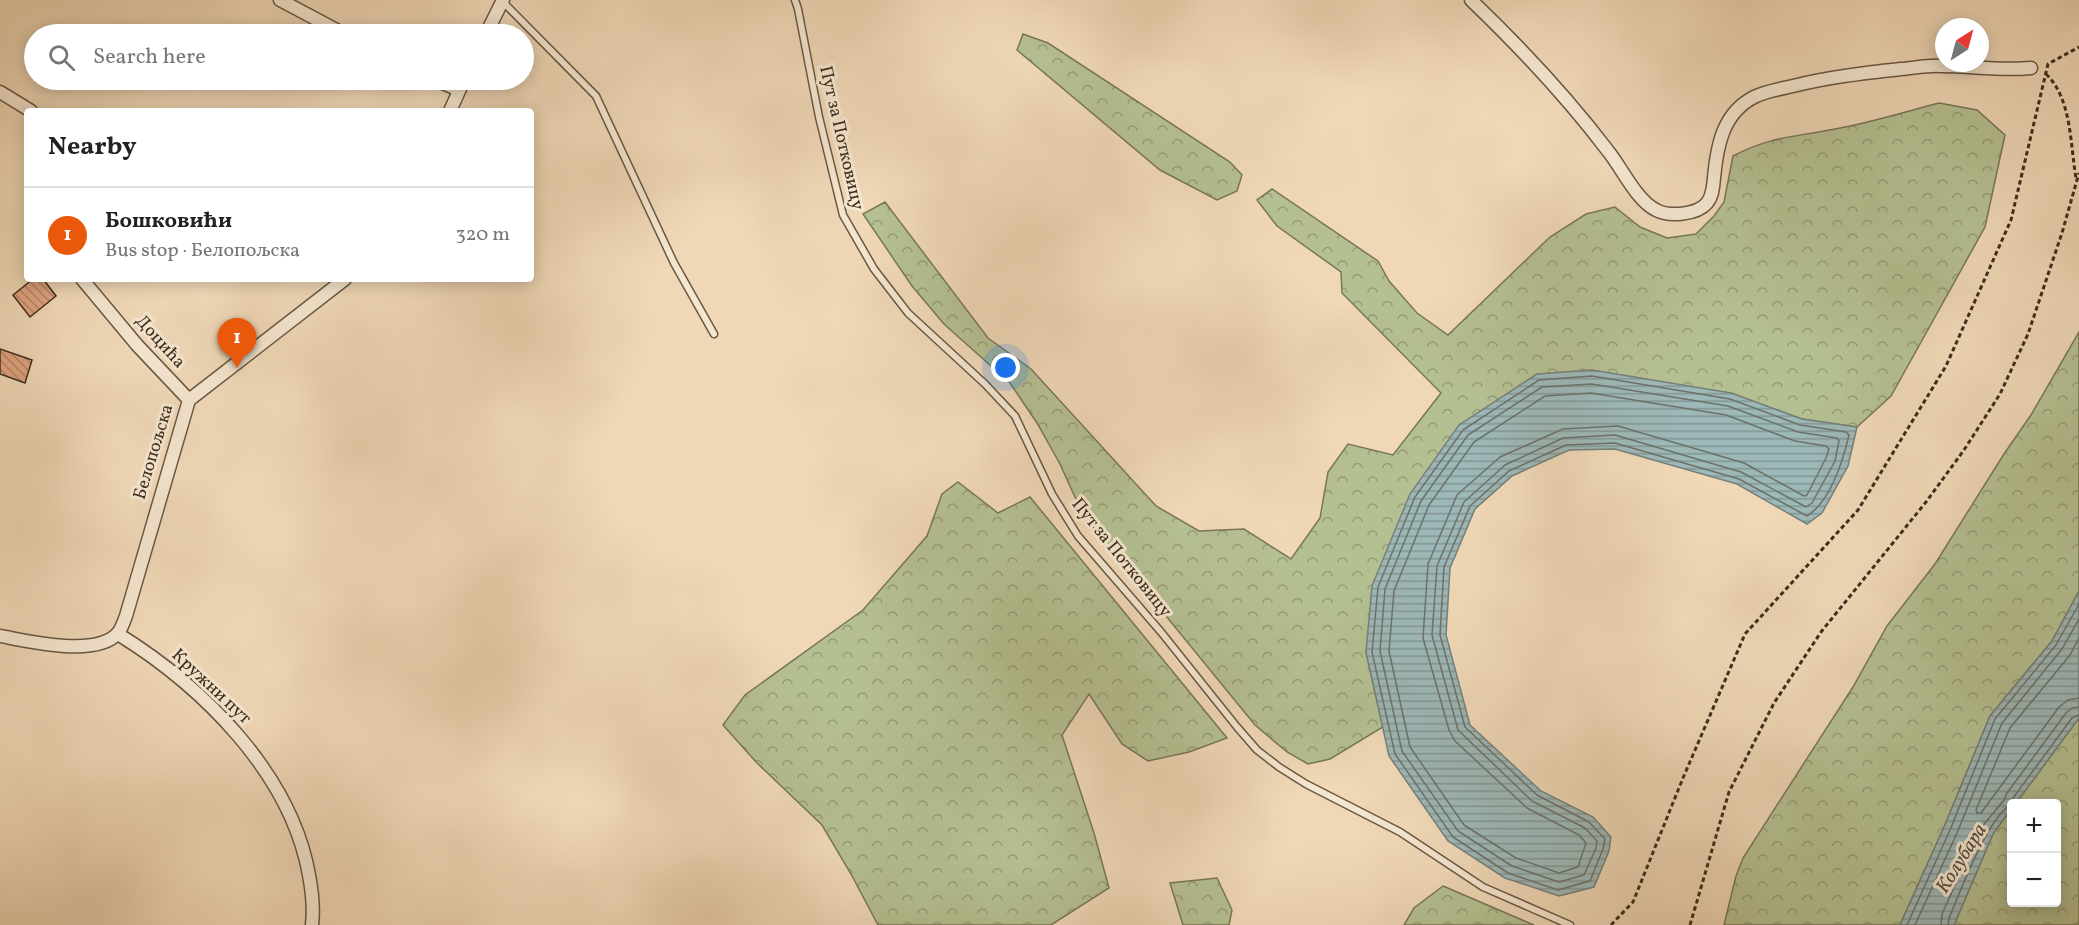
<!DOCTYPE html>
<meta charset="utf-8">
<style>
body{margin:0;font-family:Vollkorn,serif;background:#f2f2f2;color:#222}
.controls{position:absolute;right:18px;bottom:18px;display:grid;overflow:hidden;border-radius:6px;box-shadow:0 3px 15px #0003}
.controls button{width:54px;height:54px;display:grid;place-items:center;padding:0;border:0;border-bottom:2px solid #e0e0e0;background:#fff;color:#222;font:30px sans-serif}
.compass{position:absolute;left:1935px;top:18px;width:54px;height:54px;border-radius:50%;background:#fff;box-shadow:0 3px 15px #0003;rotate:36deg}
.you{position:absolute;left:1006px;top:368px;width:21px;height:21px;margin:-15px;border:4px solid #fff;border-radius:50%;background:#1a73e8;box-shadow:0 0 0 9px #1a73e833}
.badge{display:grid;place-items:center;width:39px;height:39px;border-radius:50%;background:#ea580c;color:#fff;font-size:20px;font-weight:700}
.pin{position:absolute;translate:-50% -50px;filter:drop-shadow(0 2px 3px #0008)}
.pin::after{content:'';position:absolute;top:32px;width:21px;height:18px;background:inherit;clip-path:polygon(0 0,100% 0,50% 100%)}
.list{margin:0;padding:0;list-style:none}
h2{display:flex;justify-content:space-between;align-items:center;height:78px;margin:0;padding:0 24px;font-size:26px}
h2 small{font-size:20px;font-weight:400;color:#767676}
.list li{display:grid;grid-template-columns:39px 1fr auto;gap:18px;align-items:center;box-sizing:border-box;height:96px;padding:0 24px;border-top:2px solid #e0e0e0}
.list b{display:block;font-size:22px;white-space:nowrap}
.list p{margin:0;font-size:20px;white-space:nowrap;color:#767676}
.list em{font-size:20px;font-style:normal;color:#767676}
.icon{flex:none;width:33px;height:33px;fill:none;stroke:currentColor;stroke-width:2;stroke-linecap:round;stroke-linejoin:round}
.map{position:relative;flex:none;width:2079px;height:925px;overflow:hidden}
.search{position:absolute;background:#fff;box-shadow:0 3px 15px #0003;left:24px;top:24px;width:510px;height:66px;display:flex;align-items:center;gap:15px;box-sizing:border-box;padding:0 21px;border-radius:33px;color:#767676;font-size:22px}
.panel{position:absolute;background:#fff;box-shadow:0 3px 15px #0003;left:24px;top:108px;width:510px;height:174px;border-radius:6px}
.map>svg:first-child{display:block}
</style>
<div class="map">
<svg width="2079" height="925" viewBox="0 0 2079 925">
<defs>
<pattern id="forest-crowns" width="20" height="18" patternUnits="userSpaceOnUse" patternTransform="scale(1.5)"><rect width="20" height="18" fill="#b5c092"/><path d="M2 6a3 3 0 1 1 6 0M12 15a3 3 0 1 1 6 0" fill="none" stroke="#949c77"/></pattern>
<pattern id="water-rules" width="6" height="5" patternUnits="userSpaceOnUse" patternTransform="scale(1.5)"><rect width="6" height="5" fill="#9db8b8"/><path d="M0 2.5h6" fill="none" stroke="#819695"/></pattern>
<pattern id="building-back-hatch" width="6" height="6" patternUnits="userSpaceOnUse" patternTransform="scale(1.5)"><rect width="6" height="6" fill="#dfa480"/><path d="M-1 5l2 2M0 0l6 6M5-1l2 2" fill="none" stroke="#b68668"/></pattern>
</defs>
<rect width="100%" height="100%" fill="#f0d8b7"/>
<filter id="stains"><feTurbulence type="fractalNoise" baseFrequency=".00333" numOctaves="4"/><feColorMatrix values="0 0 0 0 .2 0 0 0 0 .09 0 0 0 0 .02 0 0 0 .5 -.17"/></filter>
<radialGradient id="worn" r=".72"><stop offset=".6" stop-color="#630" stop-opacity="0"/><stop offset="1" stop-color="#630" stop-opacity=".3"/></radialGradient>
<path fill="url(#forest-crowns)" stroke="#787658" stroke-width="1.5" d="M1023 34 1048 43 1230 162 1242 175 1237 191 1217 200 1160 170 1017 50Z
M1939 103 1977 110 2005 135 1985 227 1891 396 1857 427 1802 419 1731 393 1537 374 1366 652 1383 727 1330 759 1308 764 1287 752 1255 725 1135 578 1108 549 1079 506 1060 464 1037 423 1010 383 944 324 912 286 863 214 885 202 988 338 1031 369 1156 506 1199 531 1244 529 1291 559 1320 518 1328 472 1348 444 1393 455 1441 393 1342 293 1341 272 1277 226 1257 200 1272 189 1378 261 1389 281 1417 313 1448 335 1550 237 1586 214 1615 207 1640 227 1667 238 1696 234 1714 216 1724 202 1733 156C1771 136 1795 137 1835 129 1870 123 1904 112 1939 103Z
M2079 332V591L2052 641 1990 716 1944 827 1900 925H1724L1736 876 1743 858 1853 687 1887 626 1935 564 2004 454 2031 415Z
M958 482 998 513 1030 497 1227 738 1189 752 1148 761 1122 744 1089 694 1062 735 1094 833 1109 888 1051 925H878L851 874 822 825 756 762 723 725 745 695 863 610 927 536 942 494Z
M2079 718V925H1954L1993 834 2011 809 2012 902H2056V804L2016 803Z
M1217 878 1232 910 1229 925H1183L1170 883Z
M1443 886 1534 925H1404L1414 908Z"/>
<path fill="url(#water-rules)" stroke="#76807a" stroke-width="1.5" d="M1592 370 1731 393 1802 419 1857 427 1848 466 1822 513 1807 524 1737 484 1615 449 1569 450 1512 476 1475 509 1450 568 1446 635 1470 725 1541 791 1593 817 1611 837 1609 851 1594 887 1559 896 1505 878 1448 841 1389 756 1366 652 1372 586 1410 494 1459 425 1537 374Z
M2079 591V718L2016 803 2012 804 2011 809 1993 834 1954 925H1900L1944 827 1990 716 2052 641Z"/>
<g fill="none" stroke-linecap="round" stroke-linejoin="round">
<path stroke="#6c726a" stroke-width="1.5" d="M1592 376 1730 399 1800 425 1846 432 1849 435C1843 461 1830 502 1807 516L1739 479 1615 443 1566 445 1509 471 1470 506 1444 567 1440 635 1465 727 1537 795 1589 822 1605 839 1603 849 1590 881 1558 890 1508 873 1453 837 1395 754 1372 652 1378 587 1415 497 1463 430 1539 380Z
M1592 384 1728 406 1798 432 1837 438 1839 441 1835 461 1812 503 1806 507 1741 472 1615 435 1563 438 1505 465 1464 502 1437 566 1432 635 1458 730 1532 801 1585 828 1597 841 1596 848 1584 875 1559 882 1512 866 1458 831 1402 751 1380 651 1385 589 1421 501 1468 435 1542 387Z
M1591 393 1726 415 1795 441 1826 446 1829 449 1826 458 1807 495 1804 496 1744 463 1618 426 1563 429 1500 457 1457 495 1428 564 1423 638 1449 730 1455 741 1527 808 1579 835 1586 843 1578 867 1559 873 1516 858 1464 825 1410 747 1389 651 1394 591 1429 505 1474 442 1545 396Z
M2079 638 2070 655 2010 728 1976 810 1977 813H1981L2059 707 2068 700 2079 698
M1907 925 1950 830 1995 719 2056 645 2079 604
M1915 925 1957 833 2002 723 2062 649 2079 619
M1941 925 1942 914 1981 828 2004 800 2007 793 2066 713 2072 708 2079 707
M1948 925 1949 918C1960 893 1988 816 2011 805L2013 798 2072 718 2079 715"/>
</g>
<path fill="url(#building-back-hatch)" stroke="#3c2d1d" stroke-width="1.5" d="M33 279H43L56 296 30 317 13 295Z
M0 349 32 360 25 383 0 374Z"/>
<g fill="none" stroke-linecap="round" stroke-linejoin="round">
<defs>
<path id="lane" d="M501 0 596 96 674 263 714 334
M795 0 798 9 819 117 843 215 874 269 908 313 985 384 1015 416 1052 494 1078 536 1161 632 1237 727 1257 750 1279 767 1306 784 1400 832 1483 887 1570 925"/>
<path id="street" d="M280 0 344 34
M1471 0C1520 47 1567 97 1608 151 1622 168 1636 200 1656 210 1669 217 1697 215 1707 203 1713 196 1713 186 1714 178 1717 145 1723 113 1754 97 1766 91 1780 89 1793 86 1829 77 1864 73 1901 69 1914 68 1928 65 1941 66 1971 66 2001 71 2031 68
M486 34 503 0
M436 80 459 90
M0 92 31 111
M450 111 464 80
M82 279 137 345 189 400
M118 634C202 686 291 773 309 875 312 891 314 908 312 925
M0 636C29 641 96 658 118 633 122 628 124 621 126 616L189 400 345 279"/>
</defs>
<use href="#lane" stroke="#695844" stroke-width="9"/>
<use href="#street" stroke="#695844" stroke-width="15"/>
<path stroke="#3c2d1d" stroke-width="3" stroke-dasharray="4.5 3" stroke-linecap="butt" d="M2046 74C2072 99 2070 144 2076 178
M1611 925 1633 902 1683 778 1745 634 1858 510 1946 366 2011 220 2048 64 2079 47
M1690 925 1729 792 1774 703 1821 632 1926 502 1964 450 2000 394 2028 334 2062 233 2079 173"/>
<use href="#lane" stroke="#f5e6d0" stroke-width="6"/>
<use href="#street" stroke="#f5e6d0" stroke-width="12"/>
</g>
<g text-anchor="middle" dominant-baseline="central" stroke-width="6" stroke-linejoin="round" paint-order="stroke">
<g font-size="18" fill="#3c2d1d" stroke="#f5e6d0">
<text transform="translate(841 138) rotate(77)">Пут за Потковицу</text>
<text transform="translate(160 342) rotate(48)">Доцића</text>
<text transform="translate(154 452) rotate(-73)">Белопољска</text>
<text transform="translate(1121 558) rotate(51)">Пут за Потковицу</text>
<text transform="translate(211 687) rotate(43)">Кружни пут</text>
</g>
<g font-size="20" font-style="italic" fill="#545044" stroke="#f5e6d0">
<text transform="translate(1962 859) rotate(-58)">Колубара</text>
</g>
</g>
<rect width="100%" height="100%" filter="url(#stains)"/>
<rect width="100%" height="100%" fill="url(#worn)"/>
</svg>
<div class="controls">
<button>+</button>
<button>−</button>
</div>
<svg class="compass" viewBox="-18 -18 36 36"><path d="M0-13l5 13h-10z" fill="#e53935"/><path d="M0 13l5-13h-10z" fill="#767676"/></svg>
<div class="you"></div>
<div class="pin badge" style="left:237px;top:368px">1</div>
<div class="search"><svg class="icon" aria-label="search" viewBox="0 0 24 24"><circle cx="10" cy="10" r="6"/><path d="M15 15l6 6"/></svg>Search here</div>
<section class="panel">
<h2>Nearby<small></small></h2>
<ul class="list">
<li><span class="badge">1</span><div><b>Бошковићи</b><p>Bus stop · Белопољска</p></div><em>320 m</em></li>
</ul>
</section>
</div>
